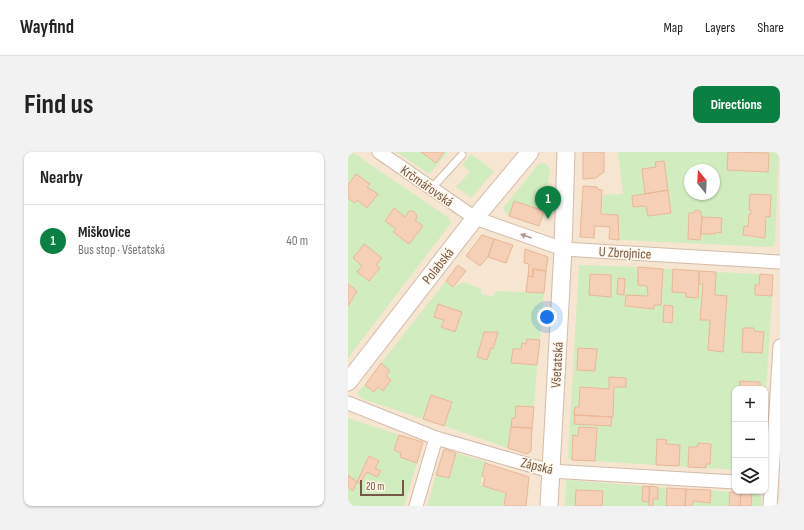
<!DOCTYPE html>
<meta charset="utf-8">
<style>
body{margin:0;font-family:"Sofia Sans Condensed",sans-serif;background:#f2f2f2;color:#222}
.controls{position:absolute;right:12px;bottom:12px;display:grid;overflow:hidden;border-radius:8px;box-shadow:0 1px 3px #0004}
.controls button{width:36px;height:36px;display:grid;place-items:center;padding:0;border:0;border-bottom:1px solid #e0e0e0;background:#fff;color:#222;font:20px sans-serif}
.compass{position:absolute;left:336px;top:12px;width:36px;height:36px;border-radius:50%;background:#fff;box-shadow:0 1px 3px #0004;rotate:342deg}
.scale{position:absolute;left:12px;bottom:10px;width:44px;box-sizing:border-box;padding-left:4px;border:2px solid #775846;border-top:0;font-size:11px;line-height:14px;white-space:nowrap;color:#775846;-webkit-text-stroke:3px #fff7ea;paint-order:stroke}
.you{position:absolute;left:199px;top:165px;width:14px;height:14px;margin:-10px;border:3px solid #fff;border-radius:50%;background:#1a73e8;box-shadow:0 0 0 6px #1a73e833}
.badge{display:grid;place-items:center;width:26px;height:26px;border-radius:50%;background:#0b8043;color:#fff;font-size:13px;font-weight:700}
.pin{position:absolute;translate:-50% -33px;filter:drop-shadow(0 1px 2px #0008)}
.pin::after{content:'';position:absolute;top:21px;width:14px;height:12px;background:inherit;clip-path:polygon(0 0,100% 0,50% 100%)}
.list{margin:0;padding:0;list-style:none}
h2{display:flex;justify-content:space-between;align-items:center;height:52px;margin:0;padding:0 16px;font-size:17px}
h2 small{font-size:13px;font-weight:400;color:#767676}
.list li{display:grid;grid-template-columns:26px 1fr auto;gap:12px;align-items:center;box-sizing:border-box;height:72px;padding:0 16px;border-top:1px solid #e0e0e0}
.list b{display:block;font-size:15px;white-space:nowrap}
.list p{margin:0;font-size:13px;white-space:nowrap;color:#767676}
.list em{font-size:13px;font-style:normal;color:#767676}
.icon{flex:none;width:22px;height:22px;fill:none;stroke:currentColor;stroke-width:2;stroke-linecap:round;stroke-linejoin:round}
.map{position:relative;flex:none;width:432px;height:354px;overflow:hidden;border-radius:8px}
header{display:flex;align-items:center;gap:24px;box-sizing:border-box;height:56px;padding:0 20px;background:#fff;border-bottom:1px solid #e0e0e0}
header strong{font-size:19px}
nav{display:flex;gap:22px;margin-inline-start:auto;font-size:14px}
.intro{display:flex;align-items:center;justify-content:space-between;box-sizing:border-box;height:96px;padding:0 24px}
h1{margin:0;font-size:28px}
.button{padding:10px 18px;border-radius:8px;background:#0b8043;color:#fff;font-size:14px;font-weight:700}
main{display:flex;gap:24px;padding:0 24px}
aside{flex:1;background:#fff;border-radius:8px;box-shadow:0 1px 3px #0004}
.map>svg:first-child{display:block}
</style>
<header>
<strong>Wayfind</strong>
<nav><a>Map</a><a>Layers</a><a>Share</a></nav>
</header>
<div class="intro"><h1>Find us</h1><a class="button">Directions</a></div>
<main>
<aside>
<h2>Nearby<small></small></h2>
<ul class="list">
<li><span class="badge">1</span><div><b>Miškovice</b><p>Bus stop · Všetatská</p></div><em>40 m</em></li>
</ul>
</aside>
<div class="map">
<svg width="432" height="354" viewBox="0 0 432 354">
<rect width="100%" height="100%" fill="#fef3e2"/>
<path fill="#f6e5d0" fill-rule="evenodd" d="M0 0H432V354H0ZM342 18H366V42H342ZM387 237H417V339H387Z"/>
<path fill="#d1ecbf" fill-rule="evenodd" d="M0 0H4L101 66 103 71 0 206V154L9 139 0 132V46L7 51 9 48 19 56 29 42 19 35 21 32 8 22 0 33ZM46 56 57 65 61 60 65 59 68 62 69 66 67 68 75 74 61 92 45 81 48 77 37 69ZM17 93 28 113 31 116 21 129 10 120 14 114 5 106Z
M48 0H73L88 10 96 0H100L81 22Z
M270 0H380L379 18 420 20 421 1 412 0H431L427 90 424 95 271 88 270 63 254 61 255 43 275 42ZM316 9 323 61 300 64 298 54 285 55 284 44 297 42 294 17 308 15 307 10ZM342 18H366V42H342ZM402 42 423 43 422 64H418L417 86 400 85V83H395L396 75H400L403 58H401ZM347 58 352 59 354 65 374 66 373 81 367 80 366 82H353L352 88 340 80 341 61H346Z
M123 2 146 19 123 46 108 35 122 20 114 13Z
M193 11H197L201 15 202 20 196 59 166 49 161 64 155 56 189 14Z
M231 113 290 115V133L299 134 300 144 278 143 277 154 306 157V153H313L315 117H325L324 140 338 141V145L350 146 351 132H355L352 167 362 168 360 198 375 200 379 144 367 143 368 120 412 122 411 133H407V143L424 144 417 254V237H412V230L392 229 391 237H387V318L358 316V312H362L363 292 350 291 349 295H341L340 315 331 314 332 293 318 292V288L310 287 308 313 247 309 249 276 231 275 230 284H225L224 308 220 306ZM242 122 263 123V144L242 143ZM270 127H277L276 142H269ZM316 153 325 154 324 170H315ZM395 176H406V179L416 180 414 200H394ZM249 197 247 218H230ZM261 225 278 226V235H266L265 264 263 274 227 272V255H231L232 235 261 237Z
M98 129 105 135 116 130 133 137V142L145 145 148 139 196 141 192 188 179 187 178 192 174 191 173 197H165L163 211 189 213 186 255 168 254 167 266H164L160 296 96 274 104 250 83 243 75 267 15 247 9 241 17 233 26 240 30 235 35 239 38 224 42 219 33 211ZM90 152 114 160 107 180 93 175 96 168 86 165ZM136 180 150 181 146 196H143L139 208 129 205Z
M0 266 51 283 46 298 53 301 52 305 69 311 56 354H0V335L5 339 9 330 0 323ZM21 304 31 308 27 316 33 319 29 325 19 320 12 332 9 330Z
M108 301 139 310 132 333 157 342 155 354H79L88 323 101 326Z
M218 328 295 334 294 349 301 350V354H254L255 339 228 338 227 354H217Z
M310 335 319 336 318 354H305V347H310Z
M363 338 382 340 381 354H344L345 349 362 350Z
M404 341 413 343V354H403Z"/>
<path fill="#f5d0b7" stroke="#e9b796" d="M73 0H96L88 11Z
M235 0H256V20L248 26 235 27Z
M380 0 421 1 420 20 379 18Z
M316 9 320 38 297 42 294 17 308 15 307 10Z
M8 22 22 32 19 35 30 42 19 56 9 48 7 51 0 46V33Z
M235 34 249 35V37L254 38 253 62 270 63 271 88 261 87 262 75 247 74 246 86 232 85Z
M320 38 323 61 300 64 298 54 285 55 284 44Z
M402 42 423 43 422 65 418 64 417 86 395 83 396 74 400 75 401 62H403V58H401Z
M166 49 196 59 191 74 161 64Z
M46 56 57 65 61 59H65L68 62 69 66 67 68 75 74 61 92 45 80 48 77 37 69Z
M347 58 352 59 354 65 352 88 340 87 341 61H346Z
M354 65 374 66 373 81 367 80V82H353Z
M134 83 146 87 140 105 132 114 118 104Z
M146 87 165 93 158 111 140 105Z
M16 92 34 106 28 113 32 116 21 129 9 120 14 114 5 106Z
M177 97 200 105 198 119 185 117V125L180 124 181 112 176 111Z
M110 113 118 119 105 135 98 129Z
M290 115 315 117 313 153H306V157L277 154 278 143 300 144 299 134 290 133Z
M185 117 198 119 196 141 178 140 180 124 185 125Z
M325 117 351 119 350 146 338 145V141L324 140Z
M351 119 368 120 367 143 379 144 375 200 360 198 362 168H352L355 132H351Z
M242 122 263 123V145L241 143Z
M412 122 425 123 424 144 407 143V133H411Z
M270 126 277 127 276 143 269 142Z
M0 132 9 139 0 154Z
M90 152 114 160 107 180 93 175 96 168 86 165Z
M316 153 325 154 324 171 315 170Z
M395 176H406V179L416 180 414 201 394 200Z
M136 180H150L145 197 143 196 139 208 129 205Z
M179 187 192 188 189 213 163 211 165 197H173L174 191 178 192Z
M230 196 249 197 247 219 229 218Z
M33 211 42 219 38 224 43 228 35 239 30 235 26 240 17 233Z
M261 225 278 226V235H266L265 265 226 263 227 255H231L232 235 261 237Z
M392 229 412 230V237H391Z
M83 243 104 250 96 274 75 267Z
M168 254 186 255 184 276 163 275 164 266H167Z
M227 263 264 265 263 274 226 272Z
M163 275 184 276 183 299 179 302 160 296Z
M231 275 249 276 247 309 224 308 225 283 230 284Z
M51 283 75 290 69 311 52 305 53 301 46 298Z
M309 287 319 288 318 292 332 293 331 314 308 313Z
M350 291 363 292 362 312H358V316L340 315 341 295H349Z
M96 297 108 301 101 326 88 323Z
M21 304 31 309 27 316 33 319 29 325 19 320 12 332 9 330Z
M137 311 181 325 178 354H156L158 341 135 334 137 325 134 324Z
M0 323 9 330 5 339 0 335Z
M295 334 302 335 301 350 294 349Z
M301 334 310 335V347H305V354H301Z
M319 336 338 337 337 354H318Z
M338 337 363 338 362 351 345 349 344 354H337Z
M228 338 255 339 254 354H227Z
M382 340H393L392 354H381Z
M393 340 404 341 403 354H392Z"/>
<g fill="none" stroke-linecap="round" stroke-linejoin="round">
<defs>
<path id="service" d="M83 37 114 3"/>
<path id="minor" d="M31 0 127 66 215 97 432 110
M0 251 88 286 202 319 387 330
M68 354 88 286
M422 354 432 194"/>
<path id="tertiary" d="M0 230 127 66 182 0
M201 354 215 97 218 0"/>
</defs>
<use href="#service" stroke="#d2bcaa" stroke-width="9"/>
<use href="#minor" stroke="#d2bcaa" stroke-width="15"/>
<use href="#tertiary" stroke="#d2bcaa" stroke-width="19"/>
<use href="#service" stroke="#fff" stroke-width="7"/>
<use href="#minor" stroke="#fff" stroke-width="13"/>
<use href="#tertiary" stroke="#fff" stroke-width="17"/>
</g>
<defs><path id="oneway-solid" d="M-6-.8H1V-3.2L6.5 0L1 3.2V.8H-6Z"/></defs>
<use fill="#ad9b90" href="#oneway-solid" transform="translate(178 84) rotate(-161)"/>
<g text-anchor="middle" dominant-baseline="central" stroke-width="3" stroke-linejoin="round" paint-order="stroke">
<g font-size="14" fill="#775846" stroke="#fff7ea">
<text transform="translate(79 34) rotate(35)">Krčmářovská</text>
<text transform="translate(277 101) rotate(3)">U Zbrojnice</text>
<text transform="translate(90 114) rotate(-52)">Polabská</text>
<text transform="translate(209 213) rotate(-87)">Všetatská</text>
<text transform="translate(189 314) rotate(14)">Zápská</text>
</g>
</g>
</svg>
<div class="controls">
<button>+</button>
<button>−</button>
<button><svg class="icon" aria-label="layers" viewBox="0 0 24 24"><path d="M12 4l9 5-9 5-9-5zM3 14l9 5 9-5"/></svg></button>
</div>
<svg class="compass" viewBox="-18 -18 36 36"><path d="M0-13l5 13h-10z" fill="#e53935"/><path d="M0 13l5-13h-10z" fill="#767676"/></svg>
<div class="scale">20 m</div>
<div class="you"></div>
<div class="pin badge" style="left:200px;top:67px">1</div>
</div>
</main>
